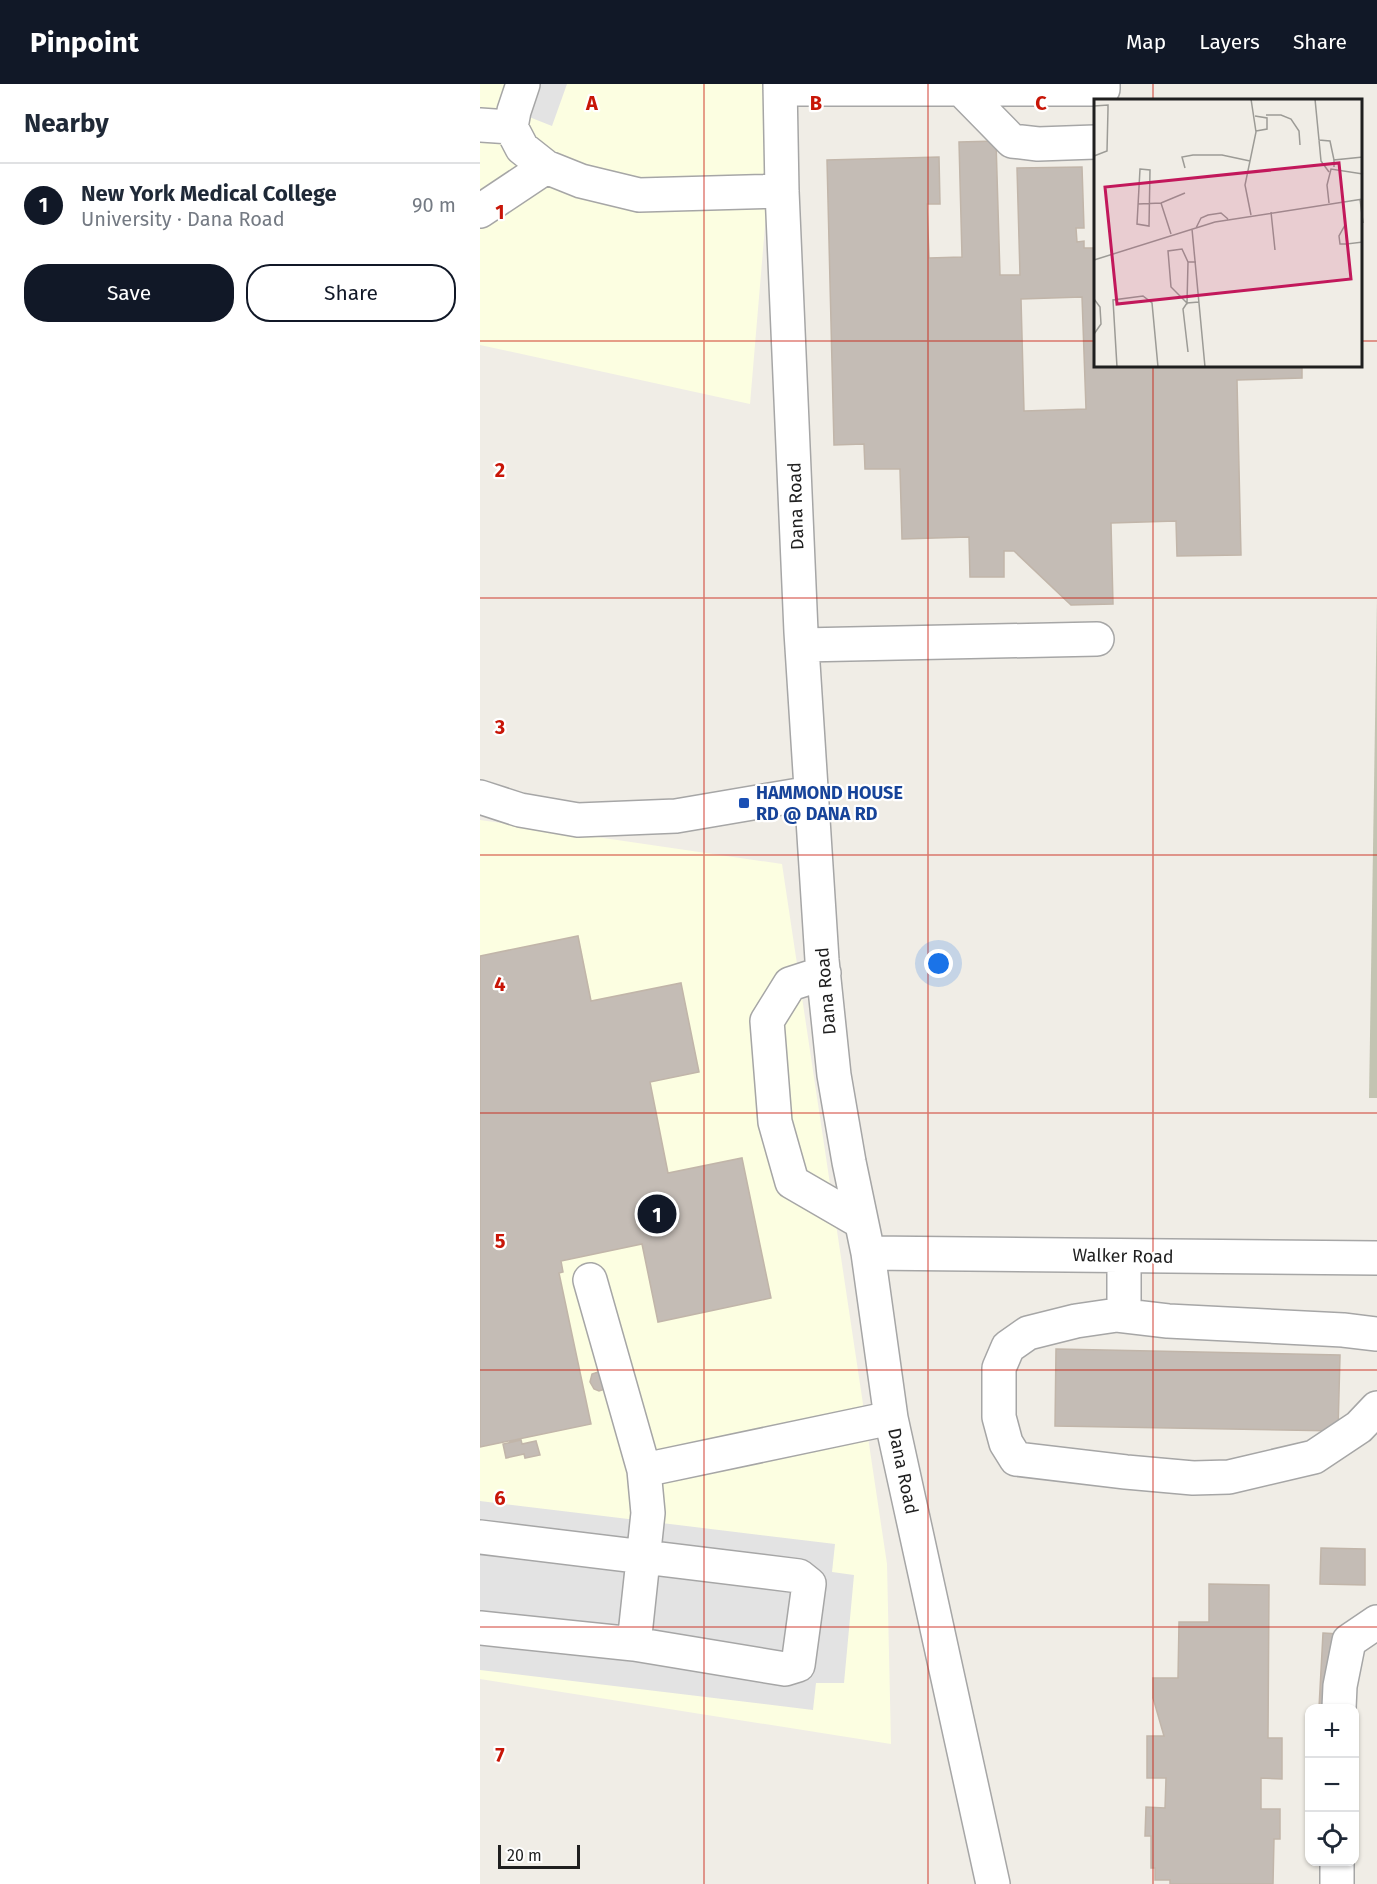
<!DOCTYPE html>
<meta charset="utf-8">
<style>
body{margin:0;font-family:"Fira Sans",sans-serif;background:#f2f2f3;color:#1f2937}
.controls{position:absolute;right:18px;bottom:18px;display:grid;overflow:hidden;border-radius:12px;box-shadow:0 2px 4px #0004}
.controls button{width:54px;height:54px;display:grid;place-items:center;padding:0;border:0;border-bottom:2px solid #e0e1e3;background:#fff;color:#1f2937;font:30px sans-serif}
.scale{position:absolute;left:18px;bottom:15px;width:82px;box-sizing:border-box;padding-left:6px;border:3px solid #1f1f1f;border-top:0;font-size:16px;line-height:21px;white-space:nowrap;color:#1f1f1f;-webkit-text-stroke:4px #fff;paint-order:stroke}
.you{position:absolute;left:459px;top:880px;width:21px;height:21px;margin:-15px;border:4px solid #fff;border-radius:50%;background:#1a73e8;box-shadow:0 0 0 9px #1a73e833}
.badge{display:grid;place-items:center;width:39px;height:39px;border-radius:50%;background:#111827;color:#fff;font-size:20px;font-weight:700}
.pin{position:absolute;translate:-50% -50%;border:3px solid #fff;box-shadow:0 2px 6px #0006}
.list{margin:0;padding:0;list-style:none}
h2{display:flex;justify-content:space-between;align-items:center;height:78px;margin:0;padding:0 24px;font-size:26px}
h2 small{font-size:20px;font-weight:400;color:#747a83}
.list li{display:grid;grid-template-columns:39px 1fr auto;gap:18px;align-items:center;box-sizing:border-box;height:84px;padding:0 24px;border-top:2px solid #e0e1e3}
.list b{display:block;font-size:22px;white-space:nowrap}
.list p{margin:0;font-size:20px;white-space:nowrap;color:#747a83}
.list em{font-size:20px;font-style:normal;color:#747a83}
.actions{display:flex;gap:12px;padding:18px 24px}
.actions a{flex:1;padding:14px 0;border:2px solid #111827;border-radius:24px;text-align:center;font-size:21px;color:#111827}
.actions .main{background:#111827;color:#fff}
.icon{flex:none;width:33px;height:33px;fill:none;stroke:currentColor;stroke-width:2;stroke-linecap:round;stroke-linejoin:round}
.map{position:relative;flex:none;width:897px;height:1800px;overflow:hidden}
header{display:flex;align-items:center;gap:36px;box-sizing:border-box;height:84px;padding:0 30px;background:#111827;color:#fff}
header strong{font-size:28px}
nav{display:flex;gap:33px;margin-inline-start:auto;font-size:21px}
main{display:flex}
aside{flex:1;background:#fff}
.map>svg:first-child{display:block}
</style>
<header>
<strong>Pinpoint</strong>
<nav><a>Map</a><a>Layers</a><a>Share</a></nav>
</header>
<main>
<aside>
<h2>Nearby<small></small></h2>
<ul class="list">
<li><span class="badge">1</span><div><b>New York Medical College</b><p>University · Dana Road</p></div><em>90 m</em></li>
</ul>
<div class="actions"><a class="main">Save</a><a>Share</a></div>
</aside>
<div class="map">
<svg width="897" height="1800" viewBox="0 0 897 1800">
<rect width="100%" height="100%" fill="#f0ede6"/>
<path fill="#fcfee1" d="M0 0H297L270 320 0 261Z
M0 736 302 780 407 1480 411 1660 0 1595Z"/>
<path fill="#c3c4b2" d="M897 515V1014H889Z"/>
<path fill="#e3e3e3" d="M43 0H87L72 42 34 27Z
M0 1417 355 1460 352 1488 374 1491 364 1599H336L333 1626 0 1586Z"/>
<path fill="#c4bcb5" stroke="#c1b5a9" stroke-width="1.5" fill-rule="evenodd" d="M516 57 520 191H540L537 84 602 83 604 144H596L597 158 604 157V164H615V282H822V294L757 296 761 471 697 472 696 437 631 439 633 520 591 521 534 467H524V493H490L489 453 422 455 420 385H385L384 360 354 361 347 76 459 73 460 120H447L449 174 482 173 479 58ZM602 213 606 325 544 327 541 215Z
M98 852 111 917 201 899 219 988 170 998 188 1089 262 1074 291 1214 178 1238 162 1160 81 1177 83 1188 79 1189 111 1340 0 1363V872Z
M576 1265 860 1271 858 1347 575 1342Z
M121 1287 125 1305 119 1307 114 1305 110 1298 112 1290Z
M41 1356 42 1360 56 1357 60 1371 45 1374 44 1370 26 1374 23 1360Z
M841 1464 885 1465V1501L840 1500Z
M729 1500 789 1501 788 1654H802V1695L781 1694V1725H800V1755H794L793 1800H690V1796H675V1784H671V1752H665L666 1723 685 1724 686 1694H667V1652H684L673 1614V1594H698L699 1538H729Z
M843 1549 859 1550 855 1624H839Z"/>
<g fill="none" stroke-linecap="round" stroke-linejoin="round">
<defs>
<path id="minor" d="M43 0 34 27 31 43 42 64 66 83 101 97 159 111 302 107
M300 0 302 107 321 548 342 876 354 991 369 1078 388 1169 411 1334 513 1800
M480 4 532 57 558 60 615 58
M300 5H623V0
M0 41 31 43
M0 127 66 83
M322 561 617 555
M0 713 40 726 98 736 196 732 331 709
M344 889 310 900 287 937 295 1038 312 1098 381 1138
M388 1169 897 1174
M110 1196 164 1386 168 1429 154 1560
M637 1231 644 1223V1172
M897 1250 863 1246 688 1237 637 1231 596 1237 548 1249 528 1263 519 1284V1333L526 1359 536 1375 646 1388 713 1394 749 1393 834 1373 879 1343 897 1324
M164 1386 411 1334
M0 1453 319 1492 329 1500 318 1581 305 1585 154 1560 0 1544
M859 1624 860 1602 869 1557 897 1538
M857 1800V1778"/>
</defs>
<use href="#minor" stroke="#a6a6a6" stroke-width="36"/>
<use href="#minor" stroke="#fff" stroke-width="33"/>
</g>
<path fill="none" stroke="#c81507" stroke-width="1.5" stroke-opacity="0.55" d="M224 0V1800M448 0V1800M673 0V16M0 257H615M880 257H897M673 282V1800M0 514H897M0 771H897M0 1029H897M0 1286H897M0 1543H897"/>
<rect fill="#1a4fb4" stroke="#fff" stroke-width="2" x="258" y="713" width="12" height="12" rx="3"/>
<g text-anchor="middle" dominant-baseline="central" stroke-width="4.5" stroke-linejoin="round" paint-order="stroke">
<g font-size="18" fill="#1f1f1f" stroke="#fff">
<text transform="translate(316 422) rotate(-92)">Dana Road</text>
<text transform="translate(346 907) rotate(-95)">Dana Road</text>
<text transform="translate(643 1172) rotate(1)">Walker Road</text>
<text transform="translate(423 1387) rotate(78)">Dana Road</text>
</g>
<g font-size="18" font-weight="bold" fill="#164399" stroke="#fff" text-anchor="start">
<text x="276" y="709">HAMMOND HOUSE<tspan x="276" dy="21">RD @ DANA RD</tspan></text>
</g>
</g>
<g transform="translate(614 15)">
<rect width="268" height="268" fill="#f0ede6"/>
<path fill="none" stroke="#9c9b96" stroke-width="1.5" d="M157 0 162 33 151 86 157 116M221 0 225 41 236 42 240 61M0 7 14 6V10L13 52 0 57M172 16H187L197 20 205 32 206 46M161 17 173 19V30L162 32M225 41 227 62 235 73M240 68V61L269 58M91 69 88 58 99 56H128L156 62M46 70 56 71 55 127 43 125ZM266 100 269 124M249 103 253 145 269 143M67 104 77 135M235 104 233 86 237 70 269 75M44 105 67 104 91 94M177 113 181 151M251 126 245 137 246 145H253M102 129 107 119 114 116 127 114 134 120M98 130 111 268M0 161 121 123 269 100M94 163 93 204 77 188 74 152 88 150 94 163H102M0 200 6 208 7 225 0 235M94 253 89 210 93 204 105 203M23 268 19 201 49 197 58 204 64 268"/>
<path fill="#c2185b" fill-opacity="0.15" stroke="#c2185b" stroke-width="3" d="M245 64 257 180 23 205 11 88Z"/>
<rect width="268" height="268" fill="none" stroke="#1f1f1f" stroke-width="3"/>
</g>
<g font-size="20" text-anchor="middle" font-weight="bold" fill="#c81507" stroke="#fff" stroke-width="4.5" stroke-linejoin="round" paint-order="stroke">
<text x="112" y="26">A</text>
<text x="336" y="26">B</text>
<text x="561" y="26">C</text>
<text x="20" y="135">1</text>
<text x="20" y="393">2</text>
<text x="20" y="650">3</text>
<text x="20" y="907">4</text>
<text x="20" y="1164">5</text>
<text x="20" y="1421">6</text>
<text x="20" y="1678">7</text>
</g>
</svg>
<div class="controls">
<button>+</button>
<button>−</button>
<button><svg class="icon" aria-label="locate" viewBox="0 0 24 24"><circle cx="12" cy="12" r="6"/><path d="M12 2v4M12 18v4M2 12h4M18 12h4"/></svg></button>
</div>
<div class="scale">20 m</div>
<div class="you"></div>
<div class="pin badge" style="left:177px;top:1130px">1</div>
</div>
</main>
